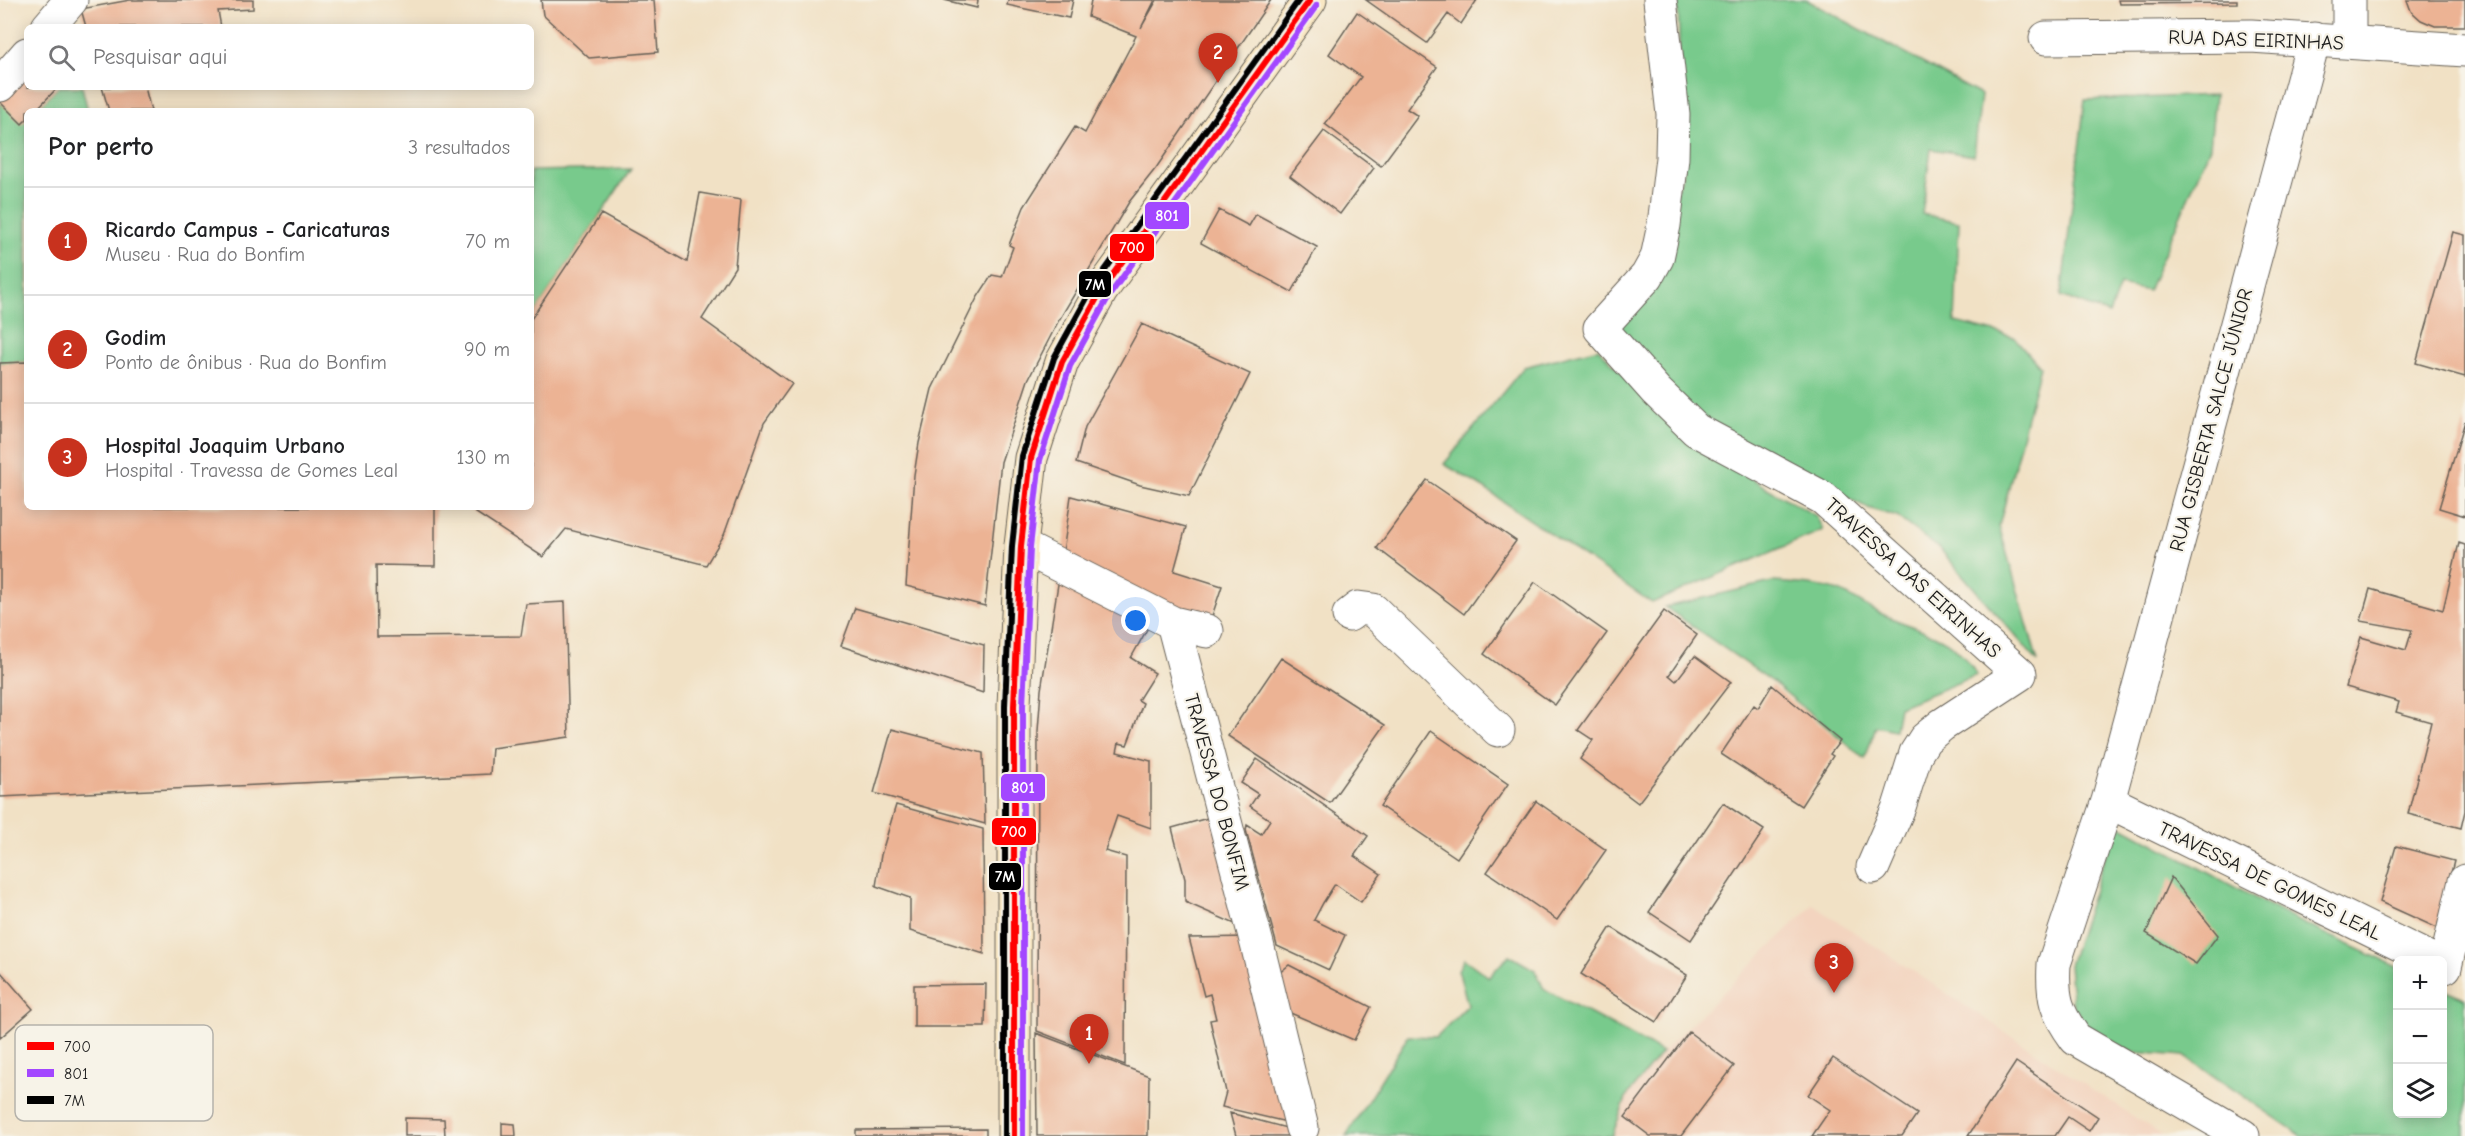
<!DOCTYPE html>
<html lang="pt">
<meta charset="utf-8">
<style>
body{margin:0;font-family:"Comic Neue",sans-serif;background:#f6f6f6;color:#202124}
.controls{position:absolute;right:18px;bottom:18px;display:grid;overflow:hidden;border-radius:9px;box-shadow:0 3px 15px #0003}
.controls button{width:54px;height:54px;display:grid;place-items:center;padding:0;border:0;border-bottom:2px solid #e0e0e0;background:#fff;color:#202124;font:30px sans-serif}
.you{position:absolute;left:1136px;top:621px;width:21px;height:21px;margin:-15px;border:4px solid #fff;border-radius:50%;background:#1a73e8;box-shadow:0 0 0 9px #1a73e833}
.badge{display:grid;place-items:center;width:39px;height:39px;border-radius:50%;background:#c8321e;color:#fff;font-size:20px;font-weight:700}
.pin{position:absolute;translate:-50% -50px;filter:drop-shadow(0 2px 3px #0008)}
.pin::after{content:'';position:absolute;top:32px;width:21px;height:18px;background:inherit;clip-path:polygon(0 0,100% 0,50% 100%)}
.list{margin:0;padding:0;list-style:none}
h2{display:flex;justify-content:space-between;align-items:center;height:78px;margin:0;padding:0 24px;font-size:26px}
h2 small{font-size:20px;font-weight:400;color:#757577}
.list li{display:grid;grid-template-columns:39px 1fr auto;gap:18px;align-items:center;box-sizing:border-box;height:108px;padding:0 24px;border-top:2px solid #e0e0e0}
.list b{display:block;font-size:22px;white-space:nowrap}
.list p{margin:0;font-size:20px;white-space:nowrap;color:#757577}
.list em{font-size:20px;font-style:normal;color:#757577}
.icon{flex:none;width:33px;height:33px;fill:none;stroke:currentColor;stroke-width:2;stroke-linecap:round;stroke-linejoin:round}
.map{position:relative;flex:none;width:2465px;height:1136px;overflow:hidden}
.search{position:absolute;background:#fff;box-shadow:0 3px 15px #0003;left:24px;top:24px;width:510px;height:66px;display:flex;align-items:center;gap:15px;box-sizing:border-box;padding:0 21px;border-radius:9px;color:#757577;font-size:22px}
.panel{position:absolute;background:#fff;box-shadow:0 3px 15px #0003;left:24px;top:108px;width:510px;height:402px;border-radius:9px}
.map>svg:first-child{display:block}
</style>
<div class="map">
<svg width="2465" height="1136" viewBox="0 0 2465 1136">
<rect width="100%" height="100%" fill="#f7f3e8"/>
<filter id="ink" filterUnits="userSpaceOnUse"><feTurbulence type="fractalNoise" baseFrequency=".0167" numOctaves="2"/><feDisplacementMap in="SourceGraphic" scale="12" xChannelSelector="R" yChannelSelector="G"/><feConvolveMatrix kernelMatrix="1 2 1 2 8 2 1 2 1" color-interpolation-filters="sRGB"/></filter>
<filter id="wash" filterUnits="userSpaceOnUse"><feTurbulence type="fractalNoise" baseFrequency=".008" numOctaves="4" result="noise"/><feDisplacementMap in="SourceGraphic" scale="24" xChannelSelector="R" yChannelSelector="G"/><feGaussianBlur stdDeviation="1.35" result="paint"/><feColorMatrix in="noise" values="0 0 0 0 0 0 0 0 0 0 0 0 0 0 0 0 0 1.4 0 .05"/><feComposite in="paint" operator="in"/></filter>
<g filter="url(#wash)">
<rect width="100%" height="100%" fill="#f1e1c5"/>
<path fill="#f3d4bf" d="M1813 905 2084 1084 2163 1136H1612L1627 1096 1662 1052Z"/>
<path fill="#78ca8c" stroke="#4a7354" stroke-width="1.5" d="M1678 0H1807L1981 95 1974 156 1931 149 1922 214 1959 222 1955 322 2014 337 2040 367 1999 526 2038 662 1940 549 1897 517 1868 508 1713 432 1613 328 1683 176Z
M58 87H82L88 111H35Z
M2215 95 2210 147 2148 291 2120 285 2109 314 2061 296 2085 100Z
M0 102 22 123 27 119V362L0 363Z
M631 169 531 319V171Z
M1598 348 1669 423 1762 485 1816 516 1823 530 1652 603 1482 487 1444 464 1524 367Z
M1772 582C1792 583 1812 584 1832 589 1850 593 1865 607 1882 614 1923 633 1952 632 1977 675L1899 707 1895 730 1876 726 1865 759 1773 682 1665 607Z
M2116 823 2292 918 2397 967 2398 1114H2442L2443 988 2465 999V1136H2302L2184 1056 2131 1052 2093 1033 2073 1007 2069 965Z
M1509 955 1535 970 1544 989 1662 1052 1627 1096 1612 1136H1346L1408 1036 1436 1037 1468 1005 1458 970 1464 959 1489 977Z"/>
<g id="blocks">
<path fill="#ecb394" d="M130 0H253V9L218 11 221 27H86L81 9Z
M541 0H654L658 52 589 58 543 15Z
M944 0H978L977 8Z
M1008 0H1073L1069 18 1007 5Z
M1091 0H1155L1141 28 1157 0H1271L1156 168 1129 202 1059 320 1028 380 1001 462 985 606 906 586 914 475 919 443 932 389 977 298 992 275 1002 277 1013 247 1009 245 1024 207 1075 127 1085 133 1136 36 1088 17Z
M1366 0H1477L1461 24 1448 14 1427 43Z
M2118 0H2237V3L2119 4Z
M2407 0H2465V26H2435L2421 20 2411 11Z
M1357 12 1437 67 1407 109 1418 116 1381 166 1325 124 1361 77 1329 54Z
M27 66V87H58L35 111H27V119L22 124 0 102V93Z
M102 87H145L151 111H109Z
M1324 131 1374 168 1340 214 1290 176Z
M700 193 741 200 735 267 702 319 792 384 764 423 724 535 706 565 566 529 543 557 467 507H531V319L601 214 687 262Z
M1219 210 1249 226 1256 214 1317 247 1292 292 1201 243Z
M2453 232 2465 235V377L2416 363Z
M1142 324 1250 374 1189 496 1140 485 1076 463 1085 427Z
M27 362V507H435V566L376 565 377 637 521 636 526 604 565 602 569 737 492 748 490 774 0 797V363Z
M2465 421V516L2439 508Z
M1427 480 1516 541 1464 614 1377 548Z
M1071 496 1186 527 1174 571 1222 586 1210 622 1062 560Z
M2459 543 2465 545V811L2461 828 2408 814 2431 722 2396 712 2399 702 2346 687 2361 637 2406 650 2412 630 2361 621 2370 589 2443 610Z
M1059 578 1151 622 1131 658 1155 673 1138 700 1143 703 1127 745 1119 743 1117 752 1151 761V828L1117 816 1105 851 1126 857 1125 1065 1037 1031 1038 731 1041 690Z
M1535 582 1607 633 1555 705 1484 654Z
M855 608 984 645 983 693 841 646Z
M1664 611 1697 635 1669 675 1676 681 1695 656 1731 682 1638 803 1580 759 1593 740 1578 730Z
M1281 658 1385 725 1330 803 1228 736Z
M1772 685 1840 741 1830 754 1833 756 1801 806 1721 754 1754 705 1758 708Z
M892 729 983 753 985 824 874 793Z
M1431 731 1508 784 1457 858 1380 806Z
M1257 759 1368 836 1354 856 1381 874 1361 902 1335 884 1323 903 1314 920 1345 935 1329 970 1277 946 1246 830 1247 825 1261 834 1270 820 1250 806 1258 794 1241 783Z
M1536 801 1606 850 1557 920 1487 872Z
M1723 803 1764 830 1691 940 1649 912Z
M896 805 983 829 984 954 910 931V898L876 886 881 855Z
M1215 816 1244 928 1185 902V879L1172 828Z
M2396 846 2454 861 2437 928 2380 902Z
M2171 877 2218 935 2196 964 2146 933Z
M1611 927 1687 975 1657 1022 1581 974Z
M1250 937 1291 1123 1222 1107 1226 1092 1210 1020 1216 1019 1210 994 1204 996 1189 938Z
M1289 965 1371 1007 1354 1040 1288 1012 1278 974Z
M0 971 33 1009 0 1038Z
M986 984 985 1027H914V985Z
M1689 1032 1734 1066 1681 1136H1650L1625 1117Z
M1036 1033 1149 1076 1148 1136H1037Z
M1833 1058 1917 1114 1902 1136H1812L1830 1110 1808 1095Z
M2016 1062 2098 1117 2089 1131 2068 1117 2055 1136H1968Z
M1230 1113 1294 1130 1296 1136H1236Z
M405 1118 444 1119 445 1136H405Z
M502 1123 515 1124 516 1136H502Z
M986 1129V1136H856V1130Z"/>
</g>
</g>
<g filter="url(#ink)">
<use href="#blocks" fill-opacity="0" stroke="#676157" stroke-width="1.5"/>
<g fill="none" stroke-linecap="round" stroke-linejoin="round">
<defs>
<path id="street" d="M1660 0 1673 114 1672 158 1664 225 1657 258 1647 276 1600 328 1656 391 1696 430 1823 498 2020 674 1942 725 1925 739 1916 753 1899 807 1873 867
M2349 0V42
M48 27 71 0
M2046 38 2251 36 2465 50
M0 85 27 54
M1021 546 1173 623 1257 944 1302 1128
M1349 615 1358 608 1373 610 1498 730
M1173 623 1207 631
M2108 801 2432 960
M2445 967 2465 881
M2243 1136 2076 1039C2056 1012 2052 998 2054 964L2108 801 2314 39"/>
<path id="secondary" d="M1014 1136V706L1021 546 1031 458 1062 362 1101 291 1310 0"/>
</defs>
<use href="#street" stroke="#676157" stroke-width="35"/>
<use href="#secondary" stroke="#676157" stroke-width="35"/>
<use href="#street" stroke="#fff" stroke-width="33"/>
<use href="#secondary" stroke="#f9e7c3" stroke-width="33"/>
<defs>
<path id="bus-1" d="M1014 1136V706L1021 546 1031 458 1062 362 1101 291 1310 0"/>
<path id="bus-2" d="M1023 1136V706L1030 547 1040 460 1070 366 1109 296 1317 5"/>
<path id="bus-3" d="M1005 1136V706L1012 546 1022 456 1054 358 1093 287 1299 0"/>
</defs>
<use href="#bus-1" stroke="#f7f3e8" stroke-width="10"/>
<use href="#bus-2" stroke="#f7f3e8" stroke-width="10"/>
<use href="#bus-3" stroke="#f7f3e8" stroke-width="10"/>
<use href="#bus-1" stroke="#f00" stroke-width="6"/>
<use href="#bus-2" stroke="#a347ff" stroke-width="6"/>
<use href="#bus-3" stroke="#000" stroke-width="6"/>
</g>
</g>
<g text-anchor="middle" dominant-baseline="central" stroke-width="4.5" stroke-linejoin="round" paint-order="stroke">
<g font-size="20" fill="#1c1c1c" stroke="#f7f3e8">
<text transform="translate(2256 40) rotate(2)">RUA DAS EIRINHAS</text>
<text transform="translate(2211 420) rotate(-75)">RUA GISBERTA SALCE JÚNIOR</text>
<text transform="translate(1913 578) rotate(42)">TRAVESSA DAS EIRINHAS</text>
<text transform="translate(1217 792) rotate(75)">TRAVESSA DO BONFIM</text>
<text transform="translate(2270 881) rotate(26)">TRAVESSA DE GOMES LEAL</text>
</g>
</g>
<rect x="15" y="1025" width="198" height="96" rx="9" fill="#f7f3e8" stroke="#b5b2ab" stroke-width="1.5"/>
<rect x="27" y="1042" width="27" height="8" fill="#f00"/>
<rect x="27" y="1069" width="27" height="8" fill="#a347ff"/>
<rect x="27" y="1096" width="27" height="8" fill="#000"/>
<g font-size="16" fill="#1c1c1c">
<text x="64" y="1052">700</text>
<text x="64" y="1079">801</text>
<text x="64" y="1106">7M</text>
</g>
<g stroke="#f7f3e8" stroke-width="2">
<rect x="1144" y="201" width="46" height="29" rx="6" fill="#a347ff"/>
<rect x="1109" y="233" width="46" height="29" rx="6" fill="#f00"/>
<rect x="1078" y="270" width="34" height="28" rx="6" fill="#000"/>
<rect x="1000" y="773" width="46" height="29" rx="6" fill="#a347ff"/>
<rect x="991" y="817" width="46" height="29" rx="6" fill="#f00"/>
<rect x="988" y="862" width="34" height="29" rx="6" fill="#000"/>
</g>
<g font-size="16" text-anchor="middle" font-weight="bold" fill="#fff">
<text x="1167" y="221">801</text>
<text x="1132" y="253">700</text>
<text x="1095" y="290">7M</text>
<text x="1023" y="793">801</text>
<text x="1014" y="837">700</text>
<text x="1005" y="882">7M</text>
</g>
</svg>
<div class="controls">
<button>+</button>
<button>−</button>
<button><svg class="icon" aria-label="layers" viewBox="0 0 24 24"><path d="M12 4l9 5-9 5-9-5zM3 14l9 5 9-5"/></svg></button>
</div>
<div class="you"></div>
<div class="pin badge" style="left:1089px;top:1064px">1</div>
<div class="pin badge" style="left:1218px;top:83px">2</div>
<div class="pin badge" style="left:1834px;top:993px">3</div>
<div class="search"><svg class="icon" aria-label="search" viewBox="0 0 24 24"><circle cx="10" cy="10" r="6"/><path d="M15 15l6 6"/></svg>Pesquisar aqui</div>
<section class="panel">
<h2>Por perto<small>3 resultados</small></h2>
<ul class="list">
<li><span class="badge">1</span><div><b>Ricardo Campus - Caricaturas</b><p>Museu · Rua do Bonfim</p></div><em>70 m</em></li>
<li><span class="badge">2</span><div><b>Godim</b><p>Ponto de ônibus · Rua do Bonfim</p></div><em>90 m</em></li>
<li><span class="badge">3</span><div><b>Hospital Joaquim Urbano</b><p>Hospital · Travessa de Gomes Leal</p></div><em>130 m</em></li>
</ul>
</section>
</div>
